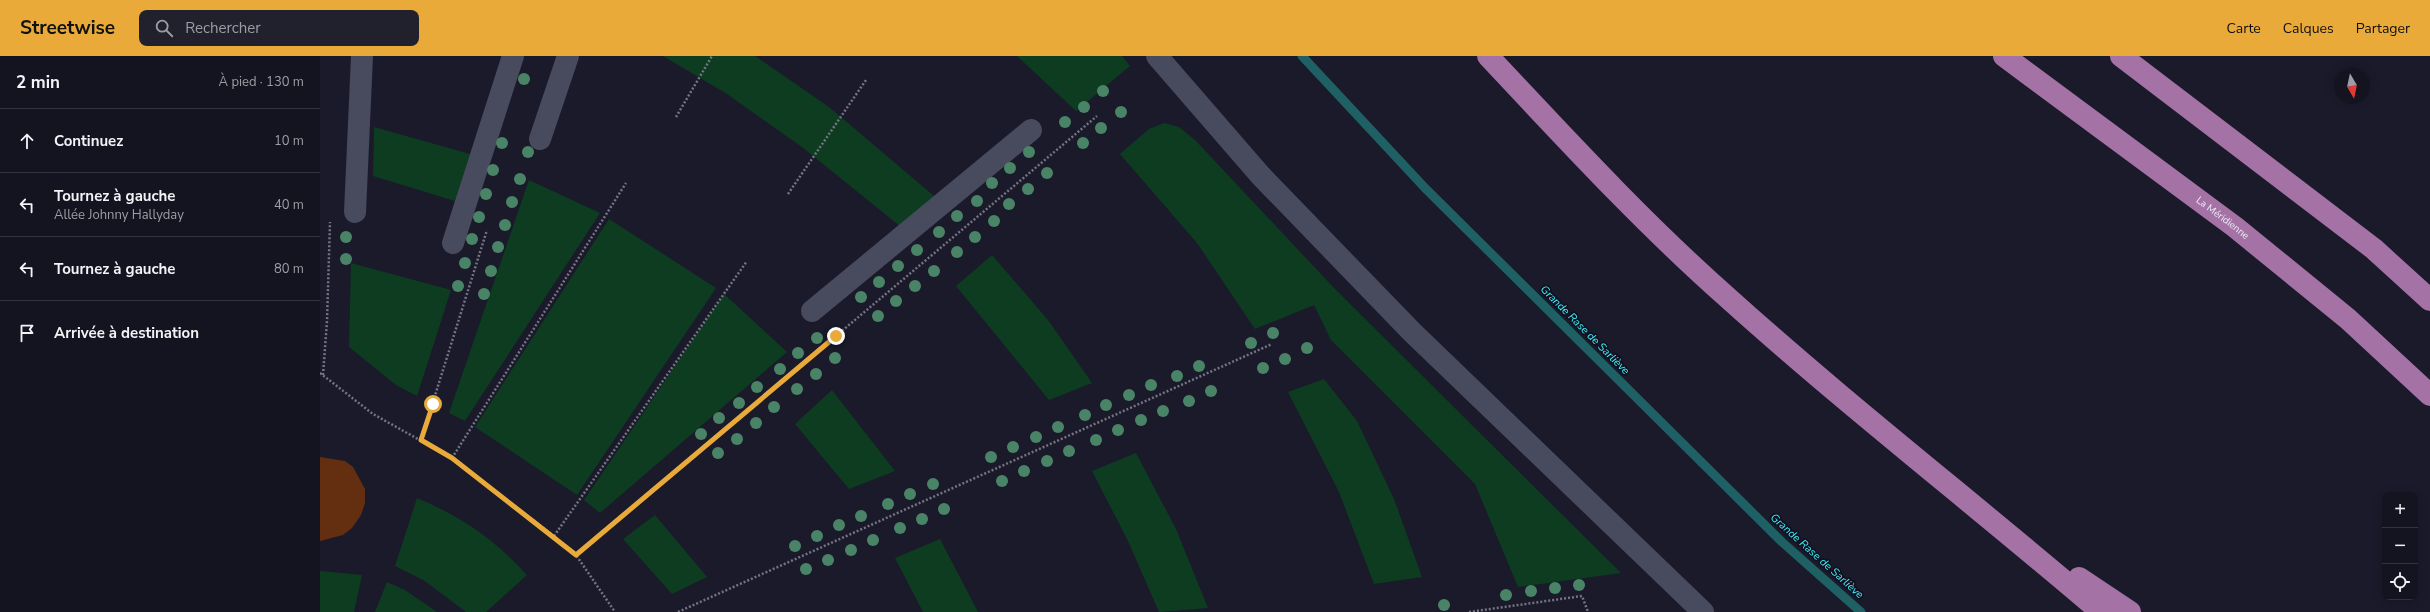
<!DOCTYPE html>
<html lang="fr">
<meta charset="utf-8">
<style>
body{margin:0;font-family:"Nunito Sans",sans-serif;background:#21212d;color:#f1f3f6}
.controls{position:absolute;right:12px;bottom:12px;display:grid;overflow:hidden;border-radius:8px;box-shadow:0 2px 10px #0003}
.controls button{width:36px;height:36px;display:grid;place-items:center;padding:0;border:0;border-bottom:1px solid #33333e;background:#141420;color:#f1f3f6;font:20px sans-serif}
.compass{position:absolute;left:2014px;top:12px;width:36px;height:36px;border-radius:50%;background:#141420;box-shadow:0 2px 10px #0003;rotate:171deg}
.stop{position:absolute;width:12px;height:12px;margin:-9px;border:3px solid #eaaa39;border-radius:50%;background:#fff}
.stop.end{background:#eaaa39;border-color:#fff;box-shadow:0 1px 4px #0008}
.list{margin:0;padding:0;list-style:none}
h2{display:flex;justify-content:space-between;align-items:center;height:52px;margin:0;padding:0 16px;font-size:17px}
h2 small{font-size:13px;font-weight:400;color:#9d9ea5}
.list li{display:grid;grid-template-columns:26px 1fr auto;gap:12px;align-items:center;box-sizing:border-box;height:64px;padding:0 16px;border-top:1px solid #33333e}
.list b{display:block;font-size:15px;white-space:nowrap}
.list p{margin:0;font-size:13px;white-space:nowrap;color:#9d9ea5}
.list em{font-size:13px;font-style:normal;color:#9d9ea5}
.icon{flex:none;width:22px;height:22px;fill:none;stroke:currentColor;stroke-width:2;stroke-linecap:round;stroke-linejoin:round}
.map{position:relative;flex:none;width:2110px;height:556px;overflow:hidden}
header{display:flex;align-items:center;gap:24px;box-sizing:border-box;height:56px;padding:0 20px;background:#eaaa39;color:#111}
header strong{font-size:19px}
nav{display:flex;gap:22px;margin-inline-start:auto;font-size:14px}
.search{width:280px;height:36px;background:#21212d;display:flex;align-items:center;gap:10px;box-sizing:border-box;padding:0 14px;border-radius:8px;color:#9d9ea5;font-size:15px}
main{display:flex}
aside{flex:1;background:#141420}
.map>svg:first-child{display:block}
</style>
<header>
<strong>Streetwise</strong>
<div class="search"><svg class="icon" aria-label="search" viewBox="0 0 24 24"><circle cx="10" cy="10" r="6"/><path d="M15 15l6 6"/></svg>Rechercher</div>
<nav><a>Carte</a><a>Calques</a><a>Partager</a></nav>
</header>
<main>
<aside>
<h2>2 min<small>À pied · 130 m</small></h2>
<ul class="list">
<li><svg class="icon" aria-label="ahead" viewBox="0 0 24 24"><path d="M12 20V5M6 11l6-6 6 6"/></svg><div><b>Continuez</b></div><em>10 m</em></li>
<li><svg class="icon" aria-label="left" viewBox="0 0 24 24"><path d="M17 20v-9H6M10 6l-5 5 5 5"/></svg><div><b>Tournez à gauche</b><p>Allée Johnny Hallyday</p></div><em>40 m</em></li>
<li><svg class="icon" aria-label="left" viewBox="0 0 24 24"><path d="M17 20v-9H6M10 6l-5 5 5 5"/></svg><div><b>Tournez à gauche</b></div><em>80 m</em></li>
<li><svg class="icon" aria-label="arrive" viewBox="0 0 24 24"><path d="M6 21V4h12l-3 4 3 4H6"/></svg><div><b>Arrivée à destination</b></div></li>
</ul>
</aside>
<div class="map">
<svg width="2110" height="556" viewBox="0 0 2110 556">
<rect width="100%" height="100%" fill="#1a1a2b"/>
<path fill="#0e3c21" d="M343 0H435L509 51 614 140 581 171 482 91 407 38Z
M697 0H802L810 10 756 55Z
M844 67 859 71 876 85 1014 232 1301 517 1198 531 1155 428 1011 284 994 249 935 273 877 187 800 98 829 73Z
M54 71 150 98 135 145 53 120Z
M209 124 280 157 145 365 129 357Z
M289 163 396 232 257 439 155 371Z
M672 199 728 264 772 327 729 344 636 230Z
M31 207 131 234 97 340 76 329 29 291Z
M404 238 467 296 280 457 264 444Z
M1004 323 1037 365 1074 443 1102 521 1054 528 1019 436 968 336Z
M512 334 575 415 529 433 475 368Z
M816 397 856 473 888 552 839 556 808 485 772 415Z
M97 442C142 461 174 483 207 519L166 556H146L105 525 75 510Z
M335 459 387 521 352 538 303 483Z
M620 483 658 556H603L575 502Z
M0 515 42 519 34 556H0Z
M67 526 85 534 117 556H55Z"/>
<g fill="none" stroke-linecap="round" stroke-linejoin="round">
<path stroke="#1e6063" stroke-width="9" d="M982 0 1105 132 1462 486 1541 556"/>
</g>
<path fill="#642f11" d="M0 401 25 405 33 411 45 433V447L41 459 32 472 23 479 0 485Z"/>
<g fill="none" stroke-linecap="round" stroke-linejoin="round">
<path stroke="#747483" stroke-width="2.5" stroke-dasharray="2 2" stroke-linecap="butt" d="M356 61 392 0
M468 138 546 24
M0 317 53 358 132 402 234 480 256 499 295 556
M3 319 7 265 10 166
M101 384 167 174
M132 402 306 127
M234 480 427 205
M256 499 777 60
M358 556 952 288
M1149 556 1262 540 1268 556"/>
<path stroke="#484a5d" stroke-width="22" d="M837 0 941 120 1092 276 1383 556
M220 83 248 0
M35 156 42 0
M133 187 193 0
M492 255 711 74"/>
<g stroke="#a472a4" stroke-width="22">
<path d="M1168 0C1246 83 1323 167 1408 242 1529 351 1657 450 1781 556"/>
<path id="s1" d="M1684 0 1915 171 2028 263 2110 339"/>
<path d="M1801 0 2054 193 2110 244"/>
<path d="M1759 522 1810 556"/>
</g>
</g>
<g fill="#4a8466">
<circle cx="204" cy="23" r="6"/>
<circle cx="783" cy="35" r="6"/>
<circle cx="764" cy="51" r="6"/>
<circle cx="801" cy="56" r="6"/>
<circle cx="745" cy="66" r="6"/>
<circle cx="781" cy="72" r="6"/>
<circle cx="182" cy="87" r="6"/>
<circle cx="763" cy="87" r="6"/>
<circle cx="208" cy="96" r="6"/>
<circle cx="709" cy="96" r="6"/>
<circle cx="690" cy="112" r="6"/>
<circle cx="173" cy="114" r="6"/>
<circle cx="727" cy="117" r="6"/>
<circle cx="200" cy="123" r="6"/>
<circle cx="672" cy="127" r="6"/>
<circle cx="708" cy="133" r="6"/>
<circle cx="166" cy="138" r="6"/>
<circle cx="657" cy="145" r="6"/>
<circle cx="192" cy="146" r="6"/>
<circle cx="689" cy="148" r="6"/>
<circle cx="637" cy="160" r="6"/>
<circle cx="159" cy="161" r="6"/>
<circle cx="674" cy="165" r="6"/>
<circle cx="185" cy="169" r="6"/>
<circle cx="619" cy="176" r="6"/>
<circle cx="26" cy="181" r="6"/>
<circle cx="655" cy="181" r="6"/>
<circle cx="152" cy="183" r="6"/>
<circle cx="178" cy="191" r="6"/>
<circle cx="597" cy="194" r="6"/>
<circle cx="637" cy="196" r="6"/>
<circle cx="26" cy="203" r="6"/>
<circle cx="145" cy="207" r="6"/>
<circle cx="578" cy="210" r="6"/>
<circle cx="171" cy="215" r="6"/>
<circle cx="614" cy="215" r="6"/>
<circle cx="559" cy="226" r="6"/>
<circle cx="138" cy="230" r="6"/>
<circle cx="595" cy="230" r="6"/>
<circle cx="164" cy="238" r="6"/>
<circle cx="541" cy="241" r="6"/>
<circle cx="576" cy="245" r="6"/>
<circle cx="558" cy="260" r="6"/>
<circle cx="953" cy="277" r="6"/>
<circle cx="497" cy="282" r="6"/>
<circle cx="931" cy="287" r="6"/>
<circle cx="987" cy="292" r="6"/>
<circle cx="478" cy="297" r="6"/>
<circle cx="515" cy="302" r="6"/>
<circle cx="965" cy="303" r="6"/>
<circle cx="879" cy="310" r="6"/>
<circle cx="943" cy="312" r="6"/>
<circle cx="460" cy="313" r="6"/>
<circle cx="496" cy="318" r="6"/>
<circle cx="857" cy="320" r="6"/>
<circle cx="831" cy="329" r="6"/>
<circle cx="437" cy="331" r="6"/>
<circle cx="477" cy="333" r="6"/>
<circle cx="891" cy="335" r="6"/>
<circle cx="809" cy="339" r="6"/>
<circle cx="869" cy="345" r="6"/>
<circle cx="419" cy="347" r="6"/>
<circle cx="786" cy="349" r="6"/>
<circle cx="454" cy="351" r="6"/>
<circle cx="843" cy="355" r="6"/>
<circle cx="765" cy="359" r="6"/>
<circle cx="399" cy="362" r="6"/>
<circle cx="821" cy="364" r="6"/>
<circle cx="436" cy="367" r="6"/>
<circle cx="738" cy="371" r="6"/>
<circle cx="798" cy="374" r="6"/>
<circle cx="381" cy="378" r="6"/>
<circle cx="716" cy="381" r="6"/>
<circle cx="417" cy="383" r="6"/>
<circle cx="776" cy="384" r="6"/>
<circle cx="693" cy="391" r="6"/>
<circle cx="749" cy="395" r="6"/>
<circle cx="398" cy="397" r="6"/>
<circle cx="671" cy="401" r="6"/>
<circle cx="727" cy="405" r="6"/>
<circle cx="704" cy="415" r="6"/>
<circle cx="682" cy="425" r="6"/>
<circle cx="613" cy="428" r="6"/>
<circle cx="590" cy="438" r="6"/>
<circle cx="568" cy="448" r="6"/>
<circle cx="624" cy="453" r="6"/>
<circle cx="541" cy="460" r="6"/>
<circle cx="602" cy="463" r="6"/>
<circle cx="519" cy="469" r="6"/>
<circle cx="580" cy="472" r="6"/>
<circle cx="497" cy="480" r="6"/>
<circle cx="553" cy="484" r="6"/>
<circle cx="475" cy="490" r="6"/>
<circle cx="531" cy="494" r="6"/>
<circle cx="508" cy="504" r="6"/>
<circle cx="486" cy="513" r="6"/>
<circle cx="1259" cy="529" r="6"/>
<circle cx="1235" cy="532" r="6"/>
<circle cx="1211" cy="535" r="6"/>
<circle cx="1186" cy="539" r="6"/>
<circle cx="1124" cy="549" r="6"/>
</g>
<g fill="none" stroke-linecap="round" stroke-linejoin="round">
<path stroke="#eaaa39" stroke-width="5" d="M113 348 101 384 132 402 256 499 516 280"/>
</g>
<g text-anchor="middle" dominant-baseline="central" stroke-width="3.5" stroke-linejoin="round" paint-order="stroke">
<g font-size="10" fill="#ecedf9" stroke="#111121">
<text stroke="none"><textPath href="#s1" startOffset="272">La Méridienne</textPath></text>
</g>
<g font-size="11" font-style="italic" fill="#41f4fc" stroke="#111121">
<text transform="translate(1265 274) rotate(45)">Grande Rase de Sarliève</text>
<text transform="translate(1497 500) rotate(42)">Grande Rase de Sarliève</text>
</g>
</g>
</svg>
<div class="controls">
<button>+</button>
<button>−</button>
<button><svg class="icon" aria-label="locate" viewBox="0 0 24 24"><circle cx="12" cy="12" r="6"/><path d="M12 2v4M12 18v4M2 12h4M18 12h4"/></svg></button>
</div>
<svg class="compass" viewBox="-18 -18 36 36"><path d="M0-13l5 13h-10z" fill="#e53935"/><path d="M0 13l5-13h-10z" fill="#9d9ea5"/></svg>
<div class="stop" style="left:113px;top:348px"></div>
<div class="stop end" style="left:516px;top:280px"></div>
</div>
</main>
